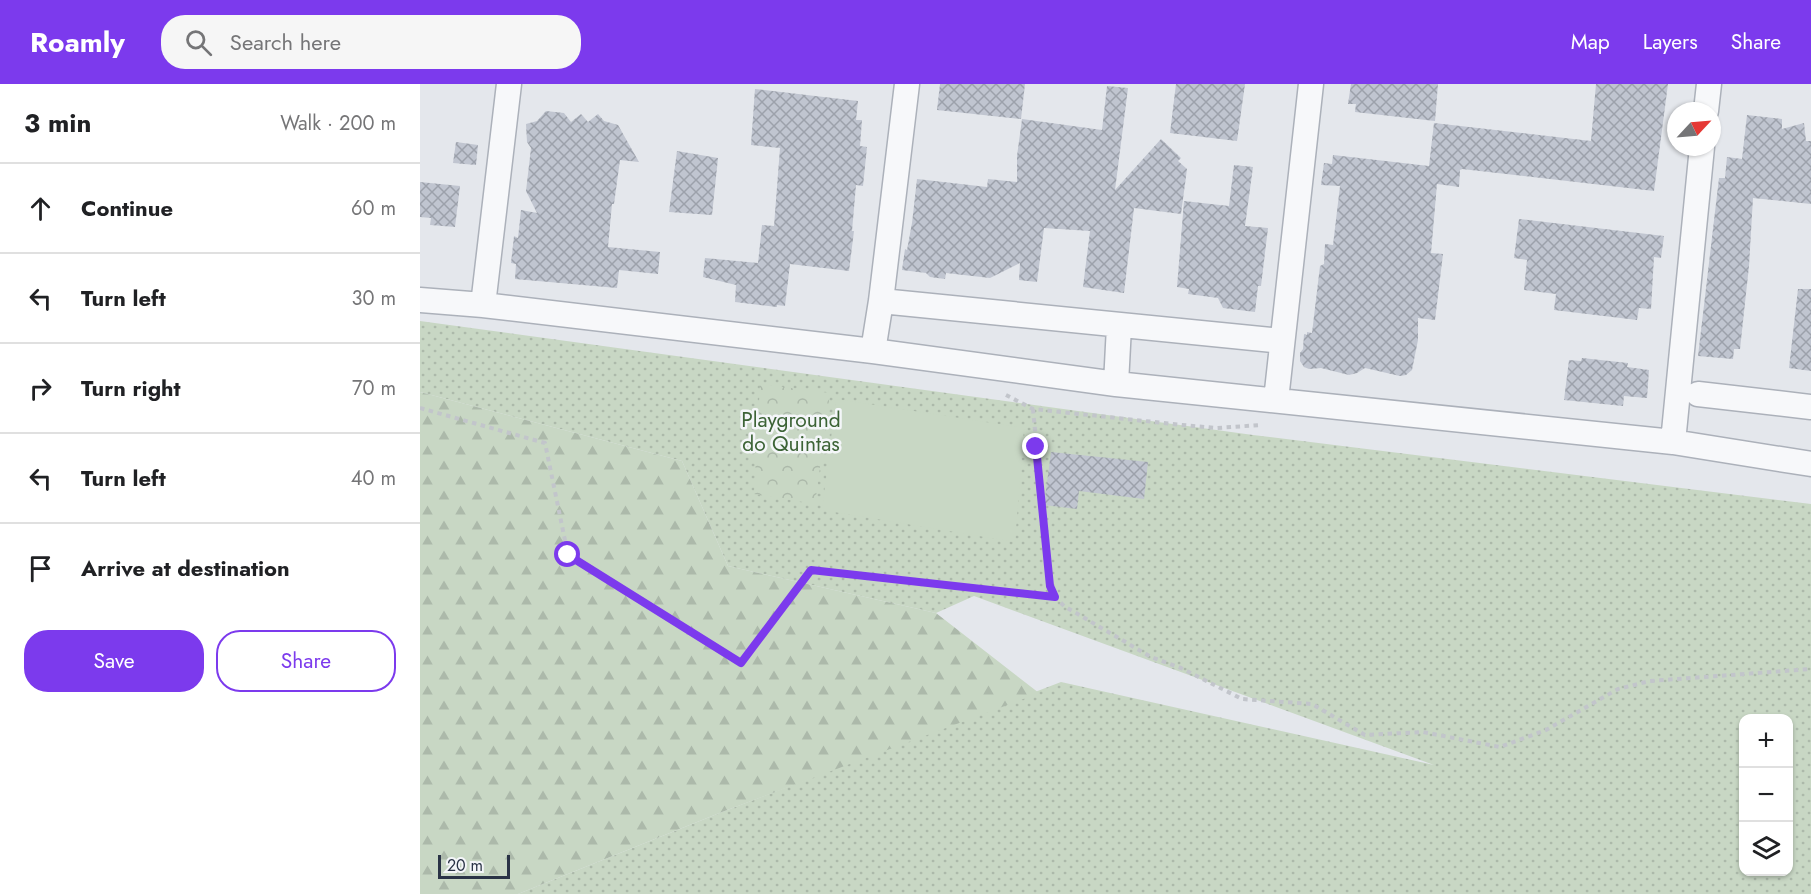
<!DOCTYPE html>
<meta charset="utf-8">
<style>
body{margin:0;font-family:Jost,sans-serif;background:#f6f6f6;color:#202124}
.controls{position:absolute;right:18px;bottom:18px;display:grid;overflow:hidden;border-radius:12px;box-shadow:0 2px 4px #0004}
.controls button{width:54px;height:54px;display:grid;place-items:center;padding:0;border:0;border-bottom:2px solid #e0e0e0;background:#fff;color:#202124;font:30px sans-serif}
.compass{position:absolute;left:1247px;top:18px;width:54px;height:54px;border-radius:50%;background:#fff;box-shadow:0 2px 4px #0004;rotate:64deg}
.scale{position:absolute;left:18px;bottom:15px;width:72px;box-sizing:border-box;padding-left:6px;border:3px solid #2a3346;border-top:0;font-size:16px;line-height:21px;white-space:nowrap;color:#2a3346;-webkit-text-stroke:4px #f4f6f9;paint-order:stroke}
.stop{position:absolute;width:18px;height:18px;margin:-14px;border:4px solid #7c3aed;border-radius:50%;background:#fff}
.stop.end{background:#7c3aed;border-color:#fff;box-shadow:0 2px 6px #0008}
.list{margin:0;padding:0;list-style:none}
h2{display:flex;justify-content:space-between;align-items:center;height:78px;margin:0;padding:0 24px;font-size:26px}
h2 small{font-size:20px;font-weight:400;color:#757577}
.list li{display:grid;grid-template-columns:39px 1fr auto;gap:18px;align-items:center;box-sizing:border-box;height:90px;padding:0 24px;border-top:2px solid #e0e0e0}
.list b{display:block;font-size:22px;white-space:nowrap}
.list em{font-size:20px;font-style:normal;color:#757577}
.actions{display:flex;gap:12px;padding:18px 24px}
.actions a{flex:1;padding:14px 0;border:2px solid #7c3aed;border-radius:24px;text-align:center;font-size:21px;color:#7c3aed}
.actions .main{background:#7c3aed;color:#fff}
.icon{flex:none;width:33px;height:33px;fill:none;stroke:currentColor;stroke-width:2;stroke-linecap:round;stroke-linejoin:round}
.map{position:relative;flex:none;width:1391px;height:810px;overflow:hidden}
header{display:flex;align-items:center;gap:36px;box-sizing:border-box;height:84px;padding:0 30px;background:#7c3aed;color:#fff}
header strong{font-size:28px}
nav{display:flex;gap:33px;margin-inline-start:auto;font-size:21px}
.search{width:420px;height:54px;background:#f6f6f6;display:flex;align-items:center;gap:15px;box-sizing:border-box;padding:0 21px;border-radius:24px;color:#757577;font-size:22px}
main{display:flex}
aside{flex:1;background:#fff}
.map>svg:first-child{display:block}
</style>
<header>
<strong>Roamly</strong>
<div class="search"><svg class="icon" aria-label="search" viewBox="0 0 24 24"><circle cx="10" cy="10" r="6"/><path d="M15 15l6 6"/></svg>Search here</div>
<nav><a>Map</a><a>Layers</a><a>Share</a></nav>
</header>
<main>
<aside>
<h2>3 min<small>Walk · 200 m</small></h2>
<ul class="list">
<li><svg class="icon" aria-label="ahead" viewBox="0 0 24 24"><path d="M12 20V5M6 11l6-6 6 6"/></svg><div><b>Continue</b></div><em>60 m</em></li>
<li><svg class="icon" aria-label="left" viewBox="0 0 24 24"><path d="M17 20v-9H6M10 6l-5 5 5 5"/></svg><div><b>Turn left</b></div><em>30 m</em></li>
<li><svg class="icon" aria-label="right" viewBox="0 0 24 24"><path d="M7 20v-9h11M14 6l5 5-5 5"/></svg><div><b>Turn right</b></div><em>70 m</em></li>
<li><svg class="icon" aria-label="left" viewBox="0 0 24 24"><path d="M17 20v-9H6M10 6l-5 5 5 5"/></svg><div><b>Turn left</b></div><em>40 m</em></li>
<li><svg class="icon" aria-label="arrive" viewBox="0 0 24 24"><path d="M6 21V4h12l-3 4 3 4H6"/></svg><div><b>Arrive at destination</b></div></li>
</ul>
<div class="actions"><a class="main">Save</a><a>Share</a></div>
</aside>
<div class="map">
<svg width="1391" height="810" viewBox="0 0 1391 810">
<defs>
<pattern id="grass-dots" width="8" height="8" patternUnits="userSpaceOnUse" patternTransform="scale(1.5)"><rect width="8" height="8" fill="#c8d7c4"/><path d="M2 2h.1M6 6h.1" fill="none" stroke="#acb9aa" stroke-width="1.8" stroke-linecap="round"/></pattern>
<pattern id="forest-firs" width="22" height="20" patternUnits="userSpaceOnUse" patternTransform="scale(1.5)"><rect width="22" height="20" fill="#c8d7c4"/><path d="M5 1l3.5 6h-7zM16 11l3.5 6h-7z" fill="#acb9aa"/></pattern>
<pattern id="park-crowns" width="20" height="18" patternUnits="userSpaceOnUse" patternTransform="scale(1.5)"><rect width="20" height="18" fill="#c8d7c4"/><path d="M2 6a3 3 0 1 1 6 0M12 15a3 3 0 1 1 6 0" fill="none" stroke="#acb9aa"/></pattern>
<pattern id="building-cross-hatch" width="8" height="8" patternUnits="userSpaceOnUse" patternTransform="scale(1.5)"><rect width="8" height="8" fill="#c0c5d0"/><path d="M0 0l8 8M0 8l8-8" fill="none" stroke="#9ca1ab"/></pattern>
</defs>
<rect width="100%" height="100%" fill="#e4e7ec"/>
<path fill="url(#grass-dots)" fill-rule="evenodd" d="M0 237 833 351 1391 420V810H98L302 728 641 598 1014 681 554 512 516 529 308 482 262 377 0 308ZM1324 634H1368V788H1324Z"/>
<path fill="url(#forest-firs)" d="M0 308 262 377 308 482 516 529 619 609 302 728 98 810H0Z"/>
<path fill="url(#park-crowns)" d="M340 300 410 309 395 420 334 410Z"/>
<path fill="#c8d7c4" d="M416 315 604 344 595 458 402 426Z"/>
<path fill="url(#building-cross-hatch)" d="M520 0H605L601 35 517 26Z
M756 0H825L817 57 750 49Z
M931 0H1018L1015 37 935 28 936 20H928Z
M1176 0H1248L1234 107 1042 85 1040 86 1039 103 1017 100 1011 169 1023 170 1015 236 998 234V256L992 286 986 291 980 292 945 284 937 289 929 291 901 284 889 285 884 283 880 277V269L883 265 884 250 887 251V248L892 249 900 182 904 180 905 160 913 161 920 102 901 101 904 79 912 80 913 71 1009 82 1014 39 1171 57Z
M687 2 708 4 695 106 741 55 761 74 758 77 767 85 761 130 714 124 704 209 663 203 670 147 624 144 617 198 599 196 600 179 570 194 526 189 525 195 510 193 506 189 482 186 485 165 487 166 492 139 497 95 567 103 568 95 597 98V72L602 35 682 46Z
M335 5 438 17 436 36H442L440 62 447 63 443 102 436 101 432 147H434L429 187 370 180 365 222 357 221V223L315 218 316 201 283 193 285 174 338 179 342 141 354 142 360 64 331 61Z
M126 27 144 29 151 38 161 30 168 38 178 30 184 37 198 41 219 78 200 76 194 120H192L188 163 240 168 238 190 199 186 197 204 95 195 96 180 91 179 94 152 98 154 101 126 117 129 106 107 111 64 107 58 106 40 117 37Z
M1327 31 1362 35V45L1384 39 1386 57H1391V120L1333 114 1329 182 1320 265H1314L1313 275 1278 272 1299 94H1305L1307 73 1322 75Z
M36 58 58 61 56 81 33 79Z
M257 67 298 74 292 131 249 128Z
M814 81 833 83 825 142 848 144 841 202H838L835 228 803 224 798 214 768 210 769 205 757 203 764 117 809 122Z
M0 98 40 102 35 143 10 141 11 134 0 133Z
M1099 135 1244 152 1241 174 1234 173 1231 225 1219 224 1217 236 1134 226 1136 210 1104 206 1107 176 1094 174Z
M1378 205H1391V287L1369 284Z
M1162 274 1208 279 1207 283 1229 286 1227 314 1204 312 1203 322 1144 316 1149 276 1161 277Z
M631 368 728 378 724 415 659 407 657 425 624 421Z"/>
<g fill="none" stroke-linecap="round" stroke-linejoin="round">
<defs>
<path id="minor" d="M1286 27 1289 0
M0 216 63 221 453 267 696 300 1253 358 1391 380
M461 217 862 257
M63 221 89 0
M453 267 461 217 487 0
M696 300 699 242
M1278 310 1391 323
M856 316 891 0
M1253 358 1282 63"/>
</defs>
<use href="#minor" stroke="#acb1ba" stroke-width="27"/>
<path stroke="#c2c5cb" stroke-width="4" stroke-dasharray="4.5 4.5" stroke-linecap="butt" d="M586 311 613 325 762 341 797 344 841 341
M0 324 125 359 148 471 321 579 391 486 635 513
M613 325 630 502 635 513 644 522 731 573 761 584 822 615 892 620 945 651 1003 648 1080 663 1126 646 1198 605 1230 597 1391 585"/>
<use href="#minor" stroke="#f7f8fa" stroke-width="24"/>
</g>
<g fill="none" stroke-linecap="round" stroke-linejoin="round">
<path stroke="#7c3aed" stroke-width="8" d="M148 471 321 579 391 486 635 513 630 502 616 363"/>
</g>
<g text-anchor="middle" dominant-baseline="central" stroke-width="5" stroke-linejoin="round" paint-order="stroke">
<g font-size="21" fill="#3c6336" stroke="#f4f6f9">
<text x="371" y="336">Playground<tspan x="371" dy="24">do Quintas</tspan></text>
</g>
</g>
</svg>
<div class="controls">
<button>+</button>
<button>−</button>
<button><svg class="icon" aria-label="layers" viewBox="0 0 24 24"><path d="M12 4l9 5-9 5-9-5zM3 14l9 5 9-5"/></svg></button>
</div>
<svg class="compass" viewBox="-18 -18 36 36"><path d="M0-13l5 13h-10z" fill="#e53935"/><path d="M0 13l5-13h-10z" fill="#757577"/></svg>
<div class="scale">20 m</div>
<div class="stop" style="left:148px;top:471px"></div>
<div class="stop end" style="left:616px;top:363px"></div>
</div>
</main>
